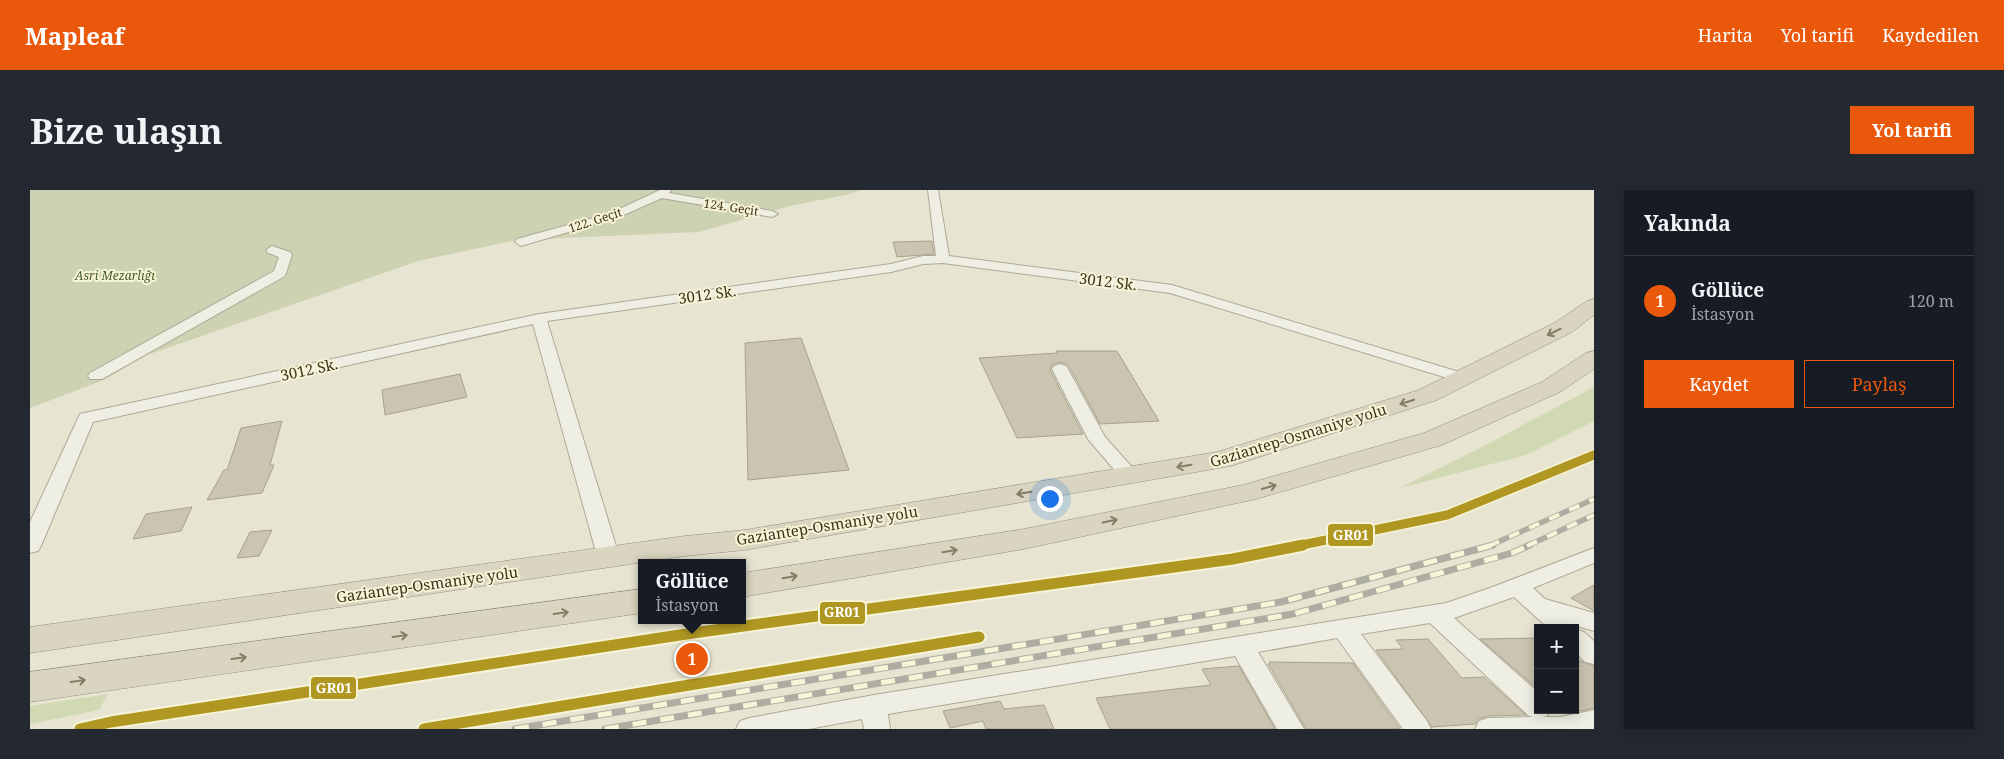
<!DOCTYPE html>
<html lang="tr">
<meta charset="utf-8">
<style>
body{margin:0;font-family:"Noto Serif",serif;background:#242831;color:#f1f3f6}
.controls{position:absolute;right:15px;bottom:15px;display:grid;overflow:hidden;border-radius:0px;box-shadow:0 2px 12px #0003}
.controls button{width:45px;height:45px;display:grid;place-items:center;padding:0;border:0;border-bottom:1px solid #363941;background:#171b24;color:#f1f3f6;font:25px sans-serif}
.you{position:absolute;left:1019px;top:308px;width:18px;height:18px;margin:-12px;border:4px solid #fff;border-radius:50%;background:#1a73e8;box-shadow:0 0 0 8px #1a73e833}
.badge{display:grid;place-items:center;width:32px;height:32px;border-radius:50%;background:#ea580c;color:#fff;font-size:16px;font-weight:700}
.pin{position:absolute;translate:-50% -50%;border:2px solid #fff;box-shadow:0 1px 5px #0006}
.popup{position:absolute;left:608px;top:369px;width:108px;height:65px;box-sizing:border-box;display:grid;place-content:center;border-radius:0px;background:#171b24;filter:drop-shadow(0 1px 4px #0005);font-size:16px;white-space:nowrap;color:#9ea1a6}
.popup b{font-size:19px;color:#f1f3f6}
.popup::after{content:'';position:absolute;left:50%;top:100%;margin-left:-10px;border:10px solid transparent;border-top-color:#171b24}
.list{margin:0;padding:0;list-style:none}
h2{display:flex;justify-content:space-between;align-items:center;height:65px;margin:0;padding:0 20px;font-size:21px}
h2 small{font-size:16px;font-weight:400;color:#9ea1a6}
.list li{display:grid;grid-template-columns:32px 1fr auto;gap:15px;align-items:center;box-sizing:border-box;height:90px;padding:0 20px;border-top:1px solid #363941}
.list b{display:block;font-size:19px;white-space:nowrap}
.list p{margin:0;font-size:16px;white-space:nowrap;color:#9ea1a6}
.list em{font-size:16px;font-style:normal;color:#9ea1a6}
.actions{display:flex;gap:10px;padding:15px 20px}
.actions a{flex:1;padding:11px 0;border:1px solid #ea580c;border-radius:0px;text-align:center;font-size:18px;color:#ea580c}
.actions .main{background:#ea580c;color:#fff}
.map{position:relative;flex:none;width:1564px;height:539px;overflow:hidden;border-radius:0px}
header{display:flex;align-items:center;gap:30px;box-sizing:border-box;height:70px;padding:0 25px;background:#ea580c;color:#fff}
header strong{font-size:24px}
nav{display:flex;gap:28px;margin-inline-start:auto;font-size:18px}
.intro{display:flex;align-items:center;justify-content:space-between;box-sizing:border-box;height:120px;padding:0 30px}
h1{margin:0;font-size:35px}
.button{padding:12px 22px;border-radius:0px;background:#ea580c;color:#fff;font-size:18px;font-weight:700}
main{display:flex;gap:30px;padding:0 30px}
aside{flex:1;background:#171b24;border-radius:0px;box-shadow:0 2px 12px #0003}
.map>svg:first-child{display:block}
</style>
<header>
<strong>Mapleaf</strong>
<nav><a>Harita</a><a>Yol tarifi</a><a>Kaydedilen</a></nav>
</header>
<div class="intro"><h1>Bize ulaşın</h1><a class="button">Yol tarifi</a></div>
<main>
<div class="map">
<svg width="1564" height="539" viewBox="0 0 1564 539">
<rect width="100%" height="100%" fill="#e7e5d1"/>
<path fill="#d1d9b2" d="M1564 197V231L1496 265 1370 298 1456 255Z
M78 504 69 520 0 534V516Z"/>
<path fill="#cdd3b2" d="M0 0H832L816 5 764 15 669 42 487 50 388 71 117 165 74 190 0 218Z"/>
<path fill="#cbc4b1" stroke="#a8a18f" d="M902 51 904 64 867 67 863 52Z
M771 148 819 280 718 290 715 153Z
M1026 161H1087L1129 231 1070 234 1040 178 1037 174 1029 172 1022 175 1020 180 1053 244 987 248 949 168 1027 163Z
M430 184 437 207 355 225 352 200Z
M252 231 240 275H244L232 303 177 310 194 280H197L211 238Z
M162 317 151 341 103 349 116 324Z
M242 340 229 366 207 368 220 342Z
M1564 395V421L1541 408Z
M1508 448V499L1450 449Z
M1398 449 1432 488 1454 487 1496 525 1458 526 1448 529 1445 534 1402 537 1346 460 1373 459 1366 450Z
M1545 469 1564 476V518L1545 522Z
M1239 472 1323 473 1370 539H1276L1238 474H1240Z
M1209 476 1245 539H1080L1066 508 1181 495 1172 479Z
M970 511 974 519 1014 515 1024 539H956L953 531 920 538 913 521Z"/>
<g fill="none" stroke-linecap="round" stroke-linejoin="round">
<defs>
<path id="street" d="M630 0H641L639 3 742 21 748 24 742 27 632 8 589 27 491 56 485 52 487 49 581 23Z
M898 0H908L919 66 1142 95 1439 185 1441 188 1439 191H1427L1140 103 913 73 893 74 861 82 517 131 590 369 587 374 579 376 571 374 568 369 503 134 63 232 11 356 8 361 0 363V332L50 224 509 124 861 74 893 66H906Z
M242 56 260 62 262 65 255 86 72 189H60L58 186 60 183 244 81 249 67 238 63 236 60Z
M1030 174 1036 176 1038 179 1075 247 1109 285 1106 289 1099 291 1092 289 1058 249 1022 179 1024 176Z
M1564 358V373L1503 398 1515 409 1564 423V441L1544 435 1546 438 1545 439 1554 442 1564 451V474L1555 472 1545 462V438H1518L1484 407 1424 428 1508 502V520H1520L1517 526 1513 527H1530L1564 520V539H1445L1449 531 1458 528 1503 527 1499 526 1400 433 1331 444 1397 531 1401 539H1373L1307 448 1228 462 1274 539H1247L1205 466 858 524 860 539H834L832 529 779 539H706L710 531 719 528 844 505 1416 413 1460 398Z"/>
<path id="highway" d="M1564 109V125L1542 142 1407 210 1201 276 715 360 655 366 0 463V437L655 346 715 340 1187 262 1389 200 1526 132 1557 111Z
M1564 161V179L1530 202 1412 255 1226 309 994 359 712 407V383L994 339 1213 295 1394 243 1512 192 1556 163Z
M612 399V423L0 512V482Z"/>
</defs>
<use href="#street" stroke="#ada999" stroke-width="2"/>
<use href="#highway" stroke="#928e80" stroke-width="1"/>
<use href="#street" fill="#efeee2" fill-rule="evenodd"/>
<use href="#highway" fill="#dad5c0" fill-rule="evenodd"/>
<defs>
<path id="rail-far1" d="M1459 356 1564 309
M1497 356 1564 325"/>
<path id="rail" d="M485 539 1251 412 1463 355
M575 539 1263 424 1482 363 1500 355"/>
</defs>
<use href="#rail-far1" stroke="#aeada2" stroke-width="5.5"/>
<use href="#rail" stroke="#aeada2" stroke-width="7"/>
<use href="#rail-far1" stroke="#f7f4d7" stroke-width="4" stroke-dasharray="11" stroke-linecap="butt"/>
<use href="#rail" stroke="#f7f4d7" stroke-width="5" stroke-dasharray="14" stroke-linecap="butt"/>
<defs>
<path id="rail-1-far1" d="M1267 356 1417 325 1564 265"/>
<path id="rail-1" d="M50 539 81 532 663 443 1203 369 1273 355
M394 539 949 447"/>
</defs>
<use href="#rail-1-far1" stroke="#f7f4d7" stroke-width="12"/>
<use href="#rail-1" stroke="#f7f4d7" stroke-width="15"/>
<use href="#rail-1-far1" stroke="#b09722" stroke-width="9"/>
<use href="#rail-1" stroke="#b09722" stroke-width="11"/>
</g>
<defs><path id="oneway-shaft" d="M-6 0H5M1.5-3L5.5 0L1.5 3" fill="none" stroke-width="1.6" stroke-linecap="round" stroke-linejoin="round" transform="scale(1.25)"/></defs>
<g stroke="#847c67">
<use href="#oneway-shaft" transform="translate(1524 142) rotate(154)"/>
<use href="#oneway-shaft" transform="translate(1377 212) rotate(163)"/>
<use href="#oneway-shaft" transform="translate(1154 276) rotate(170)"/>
<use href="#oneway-shaft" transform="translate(1239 297) rotate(-16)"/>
<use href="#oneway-shaft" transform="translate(994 303) rotate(171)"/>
<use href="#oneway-shaft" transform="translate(1080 331) rotate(-12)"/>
<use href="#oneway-shaft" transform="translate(920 361) rotate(-9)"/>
<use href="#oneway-shaft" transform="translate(760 387) rotate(-9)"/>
<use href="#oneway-shaft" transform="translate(531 423) rotate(-8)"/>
<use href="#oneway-shaft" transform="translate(370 446) rotate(-8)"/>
<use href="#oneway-shaft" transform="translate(209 468) rotate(-8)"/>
<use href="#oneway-shaft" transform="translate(48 491) rotate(-8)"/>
</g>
<g text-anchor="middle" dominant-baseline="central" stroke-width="4" stroke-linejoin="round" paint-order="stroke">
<g font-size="12" fill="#3d331f" stroke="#f7f4d7">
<text transform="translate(701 17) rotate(9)">124. Geçit</text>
<text transform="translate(565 30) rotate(-18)">122. Geçit</text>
</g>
<g font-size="12" font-style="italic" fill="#435a25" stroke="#f7f4d7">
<text x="85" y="85">Asri Mezarlığı</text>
</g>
<g font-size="15" fill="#3d331f" stroke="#f7f4d7">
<text transform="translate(1078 91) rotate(7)">3012 Sk.</text>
<text transform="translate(677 104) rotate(-8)">3012 Sk.</text>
<text transform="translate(279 179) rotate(-12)">3012 Sk.</text>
<text transform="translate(1268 245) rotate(-17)">Gaziantep-Osmaniye yolu</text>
<text transform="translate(797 335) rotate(-9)">Gaziantep-Osmaniye yolu</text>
<text transform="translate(397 394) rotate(-8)">Gaziantep-Osmaniye yolu</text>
</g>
</g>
<g stroke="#f7f4d7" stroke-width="2">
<rect x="1297" y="333" width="47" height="24" rx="5" fill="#b09722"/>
<rect x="789" y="411" width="47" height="24" rx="5" fill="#b09722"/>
<rect x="280" y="486" width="47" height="24" rx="5" fill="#b09722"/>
</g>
<g font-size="14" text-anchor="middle" font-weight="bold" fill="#fff">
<text x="1321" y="350">GR01</text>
<text x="812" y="427">GR01</text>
<text x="304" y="503">GR01</text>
</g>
</svg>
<div class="controls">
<button>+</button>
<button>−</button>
</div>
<div class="you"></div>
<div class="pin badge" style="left:662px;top:469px">1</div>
<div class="popup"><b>Göllüce</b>İstasyon</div>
</div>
<aside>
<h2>Yakında<small></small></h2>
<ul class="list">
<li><span class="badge">1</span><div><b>Göllüce</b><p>İstasyon</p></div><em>120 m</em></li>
</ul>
<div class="actions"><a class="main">Kaydet</a><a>Paylaş</a></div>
</aside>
</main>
